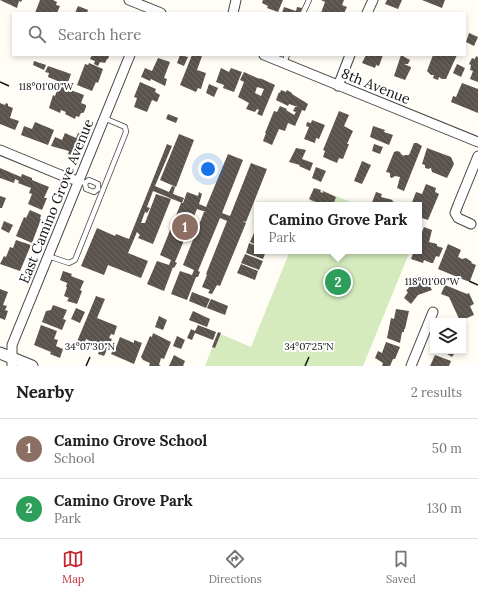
<!DOCTYPE html>
<meta charset="utf-8">
<style>
body{margin:0;font-family:Lora,serif;background:#f6f6f6;color:#202124}
.controls{position:absolute;right:12px;bottom:12px;display:grid;overflow:hidden;border-radius:0px;box-shadow:0 2px 6px #0003}
.controls button{width:36px;height:36px;display:grid;place-items:center;padding:0;border:0;border-bottom:1px solid #e0e0e0;background:#fff;color:#202124;font:20px sans-serif}
.you{position:absolute;left:208px;top:169px;width:14px;height:14px;margin:-10px;border:3px solid #fff;border-radius:50%;background:#1a73e8;box-shadow:0 0 0 6px #1a73e833}
.badge{display:grid;place-items:center;width:26px;height:26px;border-radius:50%;background:#c4262e;color:#fff;font-size:13px;font-weight:700}
.pin{position:absolute;translate:-50% -50%;border:2px solid #fff;box-shadow:0 1px 4px #0006}
.popup{position:absolute;left:254px;top:202px;width:168px;height:52px;box-sizing:border-box;display:grid;place-content:center;border-radius:0px;background:#fff;filter:drop-shadow(0 1px 3px #0005);font-size:13px;white-space:nowrap;color:#757577}
.popup b{font-size:15px;color:#202124}
.popup::after{content:'';position:absolute;left:50%;top:100%;margin-left:-8px;border:8px solid transparent;border-top-color:#fff}
.list{margin:0;padding:0;list-style:none}
h2{display:flex;justify-content:space-between;align-items:center;height:52px;margin:0;padding:0 16px;font-size:17px}
h2 small{font-size:13px;font-weight:400;color:#757577}
.list li{display:grid;grid-template-columns:26px 1fr auto;gap:12px;align-items:center;box-sizing:border-box;height:60px;padding:0 16px;border-top:1px solid #e0e0e0}
.list b{display:block;font-size:15px;white-space:nowrap}
.list p{margin:0;font-size:13px;white-space:nowrap;color:#757577}
.list em{font-size:13px;font-style:normal;color:#757577}
.icon{flex:none;width:22px;height:22px;fill:none;stroke:currentColor;stroke-width:2;stroke-linecap:round;stroke-linejoin:round}
.map{position:relative;flex:none;width:478px;height:366px;overflow:hidden}
.search{position:absolute;background:#fff;box-shadow:0 2px 6px #0003;left:12px;right:12px;top:12px;height:44px;display:flex;align-items:center;gap:10px;box-sizing:border-box;padding:0 14px;border-radius:0px;color:#757577;font-size:15px}
.sheet{height:172px;background:#fff}
nav{display:flex;justify-content:space-around;align-items:center;box-sizing:border-box;height:56px;border-top:1px solid #e0e0e0;background:#fff;font-size:11px;color:#757577}
nav a{display:grid;justify-items:center;gap:2px}
nav .on{color:#c4262e}
.map>svg:first-child{display:block}
</style>
<div class="map">
<svg width="478" height="366" viewBox="0 0 478 366">
<defs>
<pattern id="building-back-hatch" width="6" height="6" patternUnits="userSpaceOnUse"><rect width="6" height="6" fill="#5a524d"/><path d="M-1 5l2 2M0 0l6 6M5-1l2 2" fill="none" stroke="#6d6662"/></pattern>
</defs>
<rect width="100%" height="100%" fill="#fffdf5"/>
<path fill="#d5ebbd" d="M316 188 358 205H309Z
M290 251H410L363 366H205L218 333 251 347Z"/>
<path fill="url(#building-back-hatch)" fill-rule="evenodd" d="M0 0H22L21 2 19 1 17 8Z
M40 0H53L57 2 56 5 60 6 57 13H35Z
M263 0H283L278 12 267 8 268 6 262 3Z
M321 0H344L342 5 347 7 344 13H321L325 2Z
M387 0H402L398 9 385 4Z
M422 0H445L442 8Z
M78 6 88 10 87 13H75Z
M284 7 296 11 297 7 302 8 300 13H282Z
M469 33 478 37 474 46 466 42Z
M92 55H108L109 56 108 59H107L105 63 100 62 98 66 94 64 95 61 90 59Z
M180 55 188 57 184 66 177 63Z
M192 55 202 56 197 70 206 73 201 89 198 88 196 92 180 85Z
M366 55H383L379 66 376 65 375 68 362 63Z
M401 55 410 60 408 64H404L411 67V68L405 80 394 76Z
M433 55H457L446 79H442L439 77 438 80 433 78 434 75H431L427 71Z
M476 56 478 57V82L470 79 473 71 470 70 471 65 469 64 472 58 475 59Z
M158 58 170 62 164 78 167 79 165 86 151 79 150 81 141 77 145 68 152 71Z
M34 61 46 65 44 70 33 65Z
M89 63 103 69 98 83 96 82 95 84 92 91 77 85 85 64 88 65Z
M457 64 465 68 461 77 453 73Z
M48 66 71 74 67 85 48 77 49 73 45 72Z
M221 68 229 72 231 68 242 72 234 92 223 88 224 85 216 82Z
M244 72 257 78 262 79 275 85 262 116 257 114 259 110 257 109 255 112 246 109 249 103 238 97 244 82 240 80ZM257 87 264 89 261 96 255 93Z
M140 82 156 89 155 92 160 95 157 102 152 100 147 112 134 107 137 98 134 97Z
M462 83 478 89V113L451 102 453 96 456 97Z
M209 84 218 88 214 97 206 93Z
M60 86 84 95 81 103 86 105V107L84 112 83 113H81L79 117 76 116 75 119 65 114 66 112 61 110 60 113 49 108 53 95 55 96 58 88H59Z
M281 90 286 92 287 90 292 93V94L308 104 305 111 302 110 295 126 288 123 285 131 279 129 272 145 263 141 266 133H265L274 111 277 112 280 106 287 109 286 110 294 115 296 112 293 111 295 107H298L289 104 288 106 276 100 279 92 280 93Z
M0 103 5 105 6 103 8 104V106L13 108 10 118 19 121 15 130 0 124Z
M339 111 349 115 344 126 353 131 347 144H349L343 159 339 158 337 163 323 157 325 151 323 150Z
M168 114 178 118 176 123 166 119Z
M312 120 325 125 319 139 316 138 315 143 304 139 309 127 306 126 307 122 311 123Z
M35 122 54 130 48 145 21 135 24 126 32 129Z
M373 126 385 130 384 132 393 135 389 145 370 137Z
M65 133 76 138 78 133 83 135 74 156 68 154 69 151 51 146 55 137 62 140Z
M179 134 194 140 176 187 160 180Z
M414 143H417L422 146 404 191 397 188 400 177 395 176 392 178 390 177V173L386 172 394 152 397 151 400 152 401 154 404 156 405 155H409Z
M167 144 172 146 155 186 169 192 172 186 175 187 173 194 184 198 182 203 153 191 147 207 150 208 147 213 145 212 141 223H145L156 194 171 199 153 244 138 238 140 235 137 232 128 253 148 261 141 278 108 265 104 275 81 266 97 228 115 236 116 234 129 239Z
M374 144 383 147 380 154 372 151Z
M296 148 306 150 302 159 313 163 310 171 299 166 300 165 289 162Z
M427 148 451 157 454 164 447 178 432 172 431 168H430L429 169 425 168V165L422 164Z
M228 154 243 160 222 213 230 216 251 163 267 169 246 222 242 221 246 223 220 286 217 285 212 294 208 293 210 290 202 287 207 275 206 274 227 221 220 218 198 271 200 272 198 277H196L187 300 171 294 180 271 192 275 194 270 183 265 204 212H206L197 209 175 262 177 263 174 268 173 267 164 291 147 284 157 261 169 265 171 260 160 255 181 203H183L187 192 198 196 199 192 202 194 199 204 206 207Z
M362 161 371 165 362 184 354 181Z
M316 167 326 171 321 182 312 178Z
M0 168 21 177 22 174 32 178V180L49 187 44 198H47L42 210 28 204 32 194 29 193 31 188 18 183 19 181 15 179 14 183 0 178Z
M426 184 436 188 435 192 439 194 428 220 419 217V205H411L416 192 422 194Z
M314 188 321 190 320 192 323 193V191L336 197 333 205H319L320 204 309 199Z
M376 192 382 194 381 197 393 200 392 201 399 204 398 205H371Z
M0 196 6 198 2 208H0Z
M30 210 41 215 40 219H41L32 243 16 236 24 217 26 218Z
M4 221 13 225 9 233 1 229Z
M424 227 432 230 429 242 437 244V246L443 248 439 257 436 256 433 263H431L424 260 423 263 411 259 414 251H419V239Z
M254 233 257 234V245L250 242Z
M16 240 31 245 20 271 0 264 4 256 6 257 10 247 13 248Z
M249 243 257 246V251H266L263 259 246 253Z
M448 244 461 250 458 257 462 259 466 258 472 262 471 263 476 265 470 281H467L438 269Z
M245 254 263 261 259 270 241 263Z
M241 264 258 271 255 280 237 273Z
M63 271 72 274 71 276 84 281 80 290 82 291 77 304 67 301 69 298 64 296 67 287H66L67 283 60 280Z
M424 276 432 290 418 295 411 304 404 298 408 292 406 291 412 284 411 282Z
M445 285 467 294 469 293 474 304 470 306 474 315 460 321 449 297 441 294Z
M0 289 8 292 3 305 7 306 5 310 8 311 5 320 0 318Z
M192 292 210 299 206 308 189 301Z
M96 296 105 299 97 318 117 326 114 335 111 334 109 338 112 339 104 356 98 354 101 346 96 344 95 347 89 344 90 341 86 339 83 347 76 344Z
M211 299 228 306 225 315 207 308Z
M53 305 67 310 63 319 66 320 62 330 42 322 46 311 51 310Z
M76 308 85 312 80 323 71 319Z
M396 309 409 311 405 329H404V332H402L400 343 387 338 391 318 394 319Z
M193 311 210 319 207 327 189 320Z
M159 316 167 320 163 330 155 327Z
M41 325 57 331 54 339 58 340 56 346 63 349 60 358 50 354 51 352 34 345Z
M198 325 216 332 213 340 195 333 192 340 187 338 191 329 195 331Z
M218 332 221 333 215 348 212 347Z
M153 333 171 342 164 359 161 358 159 365 161 366H149L150 363 143 360 141 357 150 336 152 337Z
M177 336 185 340 181 349 173 346Z
M120 337 134 343V340L142 343 134 364 111 354 113 350H115Z
M386 342 400 347 395 359H393L390 366H382L383 363 375 358 378 351 382 353Z
M442 351H456L452 357Z
M174 355 185 361 183 366H169Z
M435 355 451 361 449 366H430Z"/>
<g fill="none" stroke-linecap="round" stroke-linejoin="round">
<defs>
<path id="service" d="M303 13 309 0
M284 63 287 55
M79 181 85 183 89 180 98 184V189
M85 183 86 189 94 192 98 189
M48 256 69 263 75 260 126 132 125 127 104 118"/>
<path id="minor" d="M129 0 161 13
M233 13 236 0
M367 13 373 0
M264 55 478 142
M338 86 350 55
M0 150 68 178 79 181
M471 224 458 218 455 213 458 205 478 156
M12 366V345L130 55
M411 366 433 312"/>
<path id="tertiary" d="M0 353 32 366"/>
</defs>
<use href="#service" stroke="#444" stroke-width="6"/>
<use href="#minor" stroke="#444" stroke-width="11"/>
<use href="#tertiary" stroke="#444" stroke-width="13"/>
<use href="#service" stroke="#fff" stroke-width="4.5"/>
<use href="#minor" stroke="#fff" stroke-width="9"/>
<use href="#tertiary" stroke="#fff" stroke-width="11"/>
</g>
<path fill="none" stroke="#111" stroke-width="1.5" d="M0 82 9 86M469 281 478 285M86 366 90 357M305 366 309 357"/>
<g text-anchor="middle" dominant-baseline="central" stroke-width="4" stroke-linejoin="round" paint-order="stroke">
<g font-size="14" fill="#111" stroke="#fff">
<text transform="translate(376 86) rotate(22)">8th Avenue</text>
<text transform="translate(56 201) rotate(-68)">East Camino Grove Avenue</text>
</g>
</g>
<g font-size="10" text-anchor="middle" fill="#111" stroke="#fff" stroke-width="4" stroke-linejoin="round" paint-order="stroke">
<text x="46" y="90">118°01'00"W</text>
<text x="432" y="285">118°01'00"W</text>
<text x="90" y="350">34°07'30"N</text>
<text x="309" y="350">34°07'25"N</text>
</g>
</svg>
<div class="controls">
<button><svg class="icon" aria-label="layers" viewBox="0 0 24 24"><path d="M12 4l9 5-9 5-9-5zM3 14l9 5 9-5"/></svg></button>
</div>
<div class="you"></div>
<div class="pin badge" style="left:185px;top:227px;background:#8d6e63">1</div>
<div class="pin badge" style="left:338px;top:282px;background:#2e9e5b">2</div>
<div class="popup"><b>Camino Grove Park</b>Park</div>
<div class="search"><svg class="icon" aria-label="search" viewBox="0 0 24 24"><circle cx="10" cy="10" r="6"/><path d="M15 15l6 6"/></svg>Search here</div>
</div>
<section class="sheet">
<h2>Nearby<small>2 results</small></h2>
<ul class="list">
<li><span class="badge" style="background:#8d6e63">1</span><div><b>Camino Grove School</b><p>School</p></div><em>50 m</em></li>
<li><span class="badge" style="background:#2e9e5b">2</span><div><b>Camino Grove Park</b><p>Park</p></div><em>130 m</em></li>
</ul>
</section>
<nav>
<a class="on"><svg class="icon" aria-label="map" viewBox="0 0 24 24"><path d="M3 6l6-2 6 2 6-2v14l-6 2-6-2-6 2zM9 4v14M15 6v14"/></svg>Map</a>
<a><svg class="icon" aria-label="directions" viewBox="0 0 24 24"><path d="M12 3l9 9-9 9-9-9zM9 14v-3h6M13 9l2 2-2 2"/></svg>Directions</a>
<a><svg class="icon" aria-label="saved" viewBox="0 0 24 24"><path d="M7 4h10v16l-5-4-5 4z"/></svg>Saved</a>
</nav>
